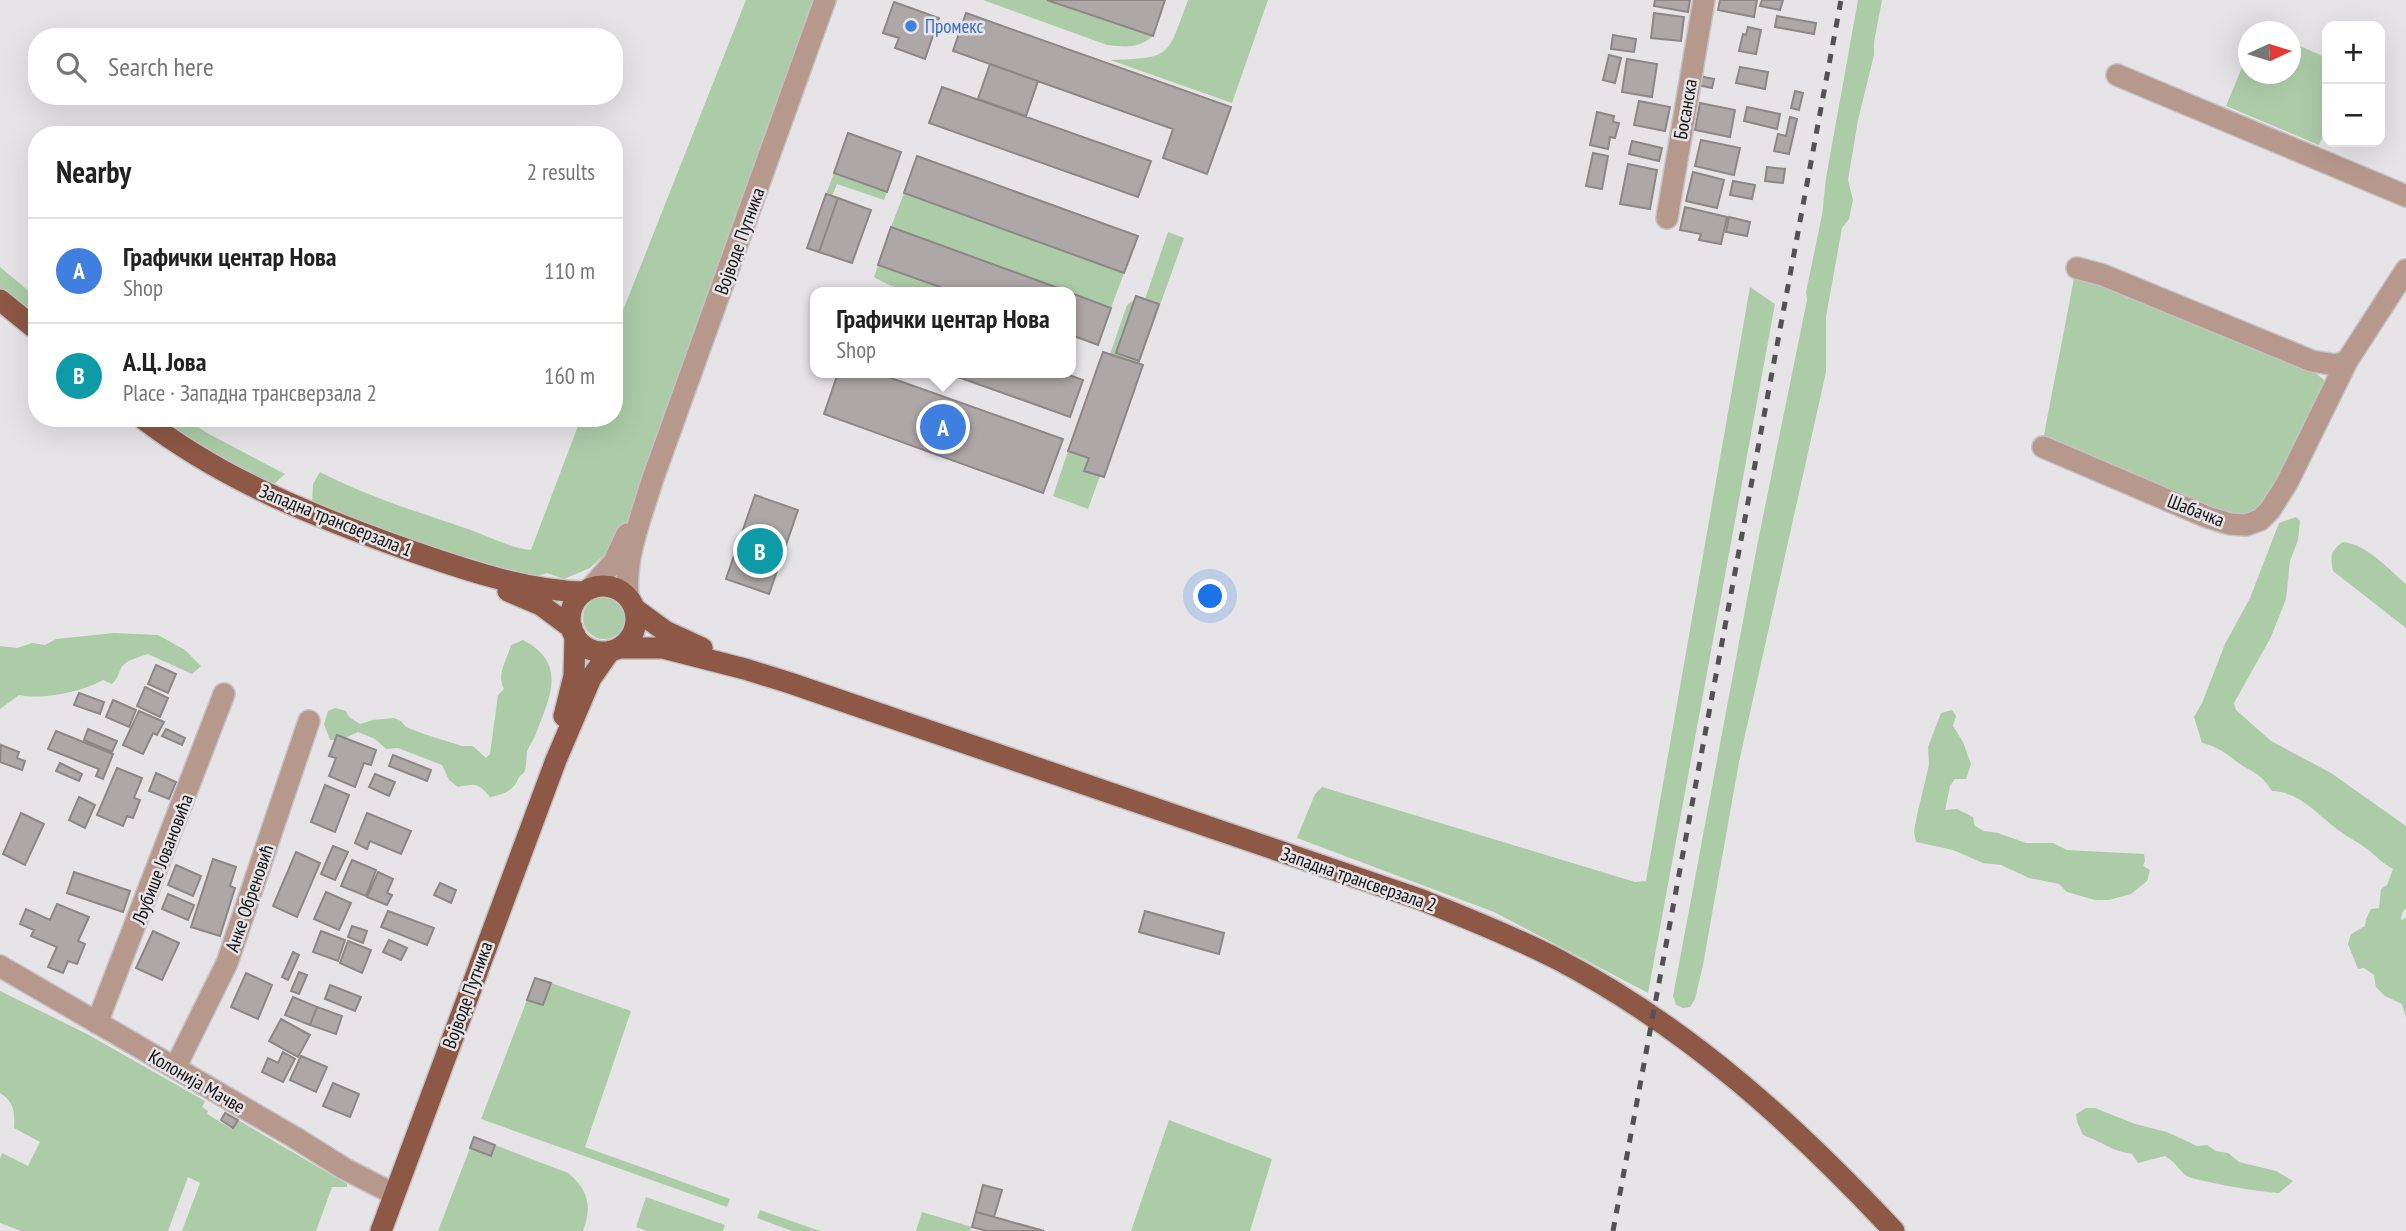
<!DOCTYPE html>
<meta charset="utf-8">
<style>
body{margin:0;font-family:"PT Sans Narrow",sans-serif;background:#f2f2f2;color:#222}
.controls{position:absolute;right:21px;top:21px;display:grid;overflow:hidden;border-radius:14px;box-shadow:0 7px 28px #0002}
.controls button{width:63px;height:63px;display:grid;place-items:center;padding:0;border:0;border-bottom:2px solid #e0e0e0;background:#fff;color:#222;font:35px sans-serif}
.compass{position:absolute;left:2238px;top:21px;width:63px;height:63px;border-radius:50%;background:#fff;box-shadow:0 7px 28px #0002;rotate:86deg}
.you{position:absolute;left:1211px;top:597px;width:24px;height:24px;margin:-18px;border:5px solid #fff;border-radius:50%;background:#1a73e8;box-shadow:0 0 0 10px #1a73e833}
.badge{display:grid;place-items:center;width:46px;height:46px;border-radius:50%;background:#6b5a28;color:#fff;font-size:23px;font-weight:700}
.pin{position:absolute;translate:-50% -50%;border:4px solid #fff;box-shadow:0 2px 7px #0006}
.popup{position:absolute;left:810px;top:287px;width:266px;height:91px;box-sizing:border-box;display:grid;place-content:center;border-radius:14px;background:#fff;filter:drop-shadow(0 2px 5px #0005);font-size:23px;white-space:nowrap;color:#767676}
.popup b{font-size:26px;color:#222}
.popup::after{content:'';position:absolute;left:50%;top:100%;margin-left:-14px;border:14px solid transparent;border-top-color:#fff}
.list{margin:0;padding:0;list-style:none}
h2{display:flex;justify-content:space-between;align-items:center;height:91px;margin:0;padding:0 28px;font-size:30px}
h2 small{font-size:23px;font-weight:400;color:#767676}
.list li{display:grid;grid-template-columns:46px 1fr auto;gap:21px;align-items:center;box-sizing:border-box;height:105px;padding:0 28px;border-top:2px solid #e0e0e0}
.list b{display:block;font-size:26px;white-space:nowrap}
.list p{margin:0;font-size:23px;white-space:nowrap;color:#767676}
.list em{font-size:23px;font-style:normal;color:#767676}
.icon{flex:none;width:38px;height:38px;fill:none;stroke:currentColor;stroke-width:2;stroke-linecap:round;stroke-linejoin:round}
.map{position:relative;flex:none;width:2406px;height:1231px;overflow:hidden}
.search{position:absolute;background:#fff;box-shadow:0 7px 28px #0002;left:28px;top:28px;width:595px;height:77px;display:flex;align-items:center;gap:18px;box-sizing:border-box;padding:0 24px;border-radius:28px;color:#767676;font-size:26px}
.panel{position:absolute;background:#fff;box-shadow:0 7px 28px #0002;left:28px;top:126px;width:595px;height:301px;border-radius:28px}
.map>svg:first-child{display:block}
</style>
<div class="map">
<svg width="2406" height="1231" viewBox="0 0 2406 1231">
<rect width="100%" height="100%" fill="#e7e4e7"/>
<path fill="#accca8" d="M746 0H819L626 528 609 551 590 568 564 579 547 573 531 578 450 554 312 504 313 484 320 472C368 497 418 512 468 529 489 536 509 548 531 550L581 418H614V333Z
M983 0H1047L1153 36C1138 49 1126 47 1107 45Z
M1188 0H1268L1232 103 1110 60C1172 58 1167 57 1188 0Z
M1858 0H1882L1874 42V55L1858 120 1848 180 1853 200 1849 219 1842 228 1826 317V372L1739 762 1703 965 1695 999 1690 1007 1683 1008 1676 1005 1673 996 1757 546 1807 300 1806 292 1822 215 1826 178Z
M2291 42 2327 58V126L2319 145 2226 106 2248 53V74H2290Z
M834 173 887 192 884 200 837 184 832 196 826 194Z
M904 193 1124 273 1111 308 891 227Z
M1168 232 1184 238 1139 364 1110 354 1127 305 1135 299 1117 353 1139 361 1145 299Z
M878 265 954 292C922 292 902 294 874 277Z
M0 267 37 298V320L0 288Z
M2075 273 2115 288 2127 298 2151 302 2308 367 2328 383 2267 507 2241 521 2043 440Z
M1750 287 1775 304 1648 993 1494 912 1297 838 1315 794 1322 787 1635 882 1646 881Z
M155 418H185L207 433 285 474 274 484 267 486Z
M1068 451 1089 458 1084 471 1100 476 1088 509 1053 496Z
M2296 517 2300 521 2298 540 2290 561 2286 599 2271 637 2234 703 2236 710 2271 741 2331 773 2406 826V908L2402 913 2401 920 2406 918V1017L2402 1004 2385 996 2376 987 2374 975 2364 968 2358 969 2348 944 2351 934 2365 926 2366 919 2371 909 2379 908 2381 889 2387 885 2393 869C2382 863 2376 856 2367 849 2358 842 2347 837 2338 830 2317 814 2300 792 2272 791 2260 772 2253 773 2237 762 2226 753 2216 746 2202 743L2194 717 2202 703 2225 644 2250 598 2279 523Z
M2343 542C2368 545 2387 568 2406 584V628L2333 571C2330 557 2330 551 2343 542Z
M583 618a21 21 0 1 1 42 0a21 21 0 1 1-42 0Z
M114 633 158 635 185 650 201 666 192 674 148 654C139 657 126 660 121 668 118 675 118 678 112 684L103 680C82 692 43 700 19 695L0 709V646L17 648 32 643 45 645 56 639Z
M523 640C569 664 549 699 535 736 533 741 529 746 527 751 526 759 527 765 524 773 516 777 519 782 513 787 508 793 497 796 490 797 478 783 476 783 458 787L449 780 442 765 398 748 386 749 375 739 358 732 341 740H330L324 724 328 711 335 708 346 711 349 717 360 724 373 720 394 718 401 721 406 727 424 734 462 746H473L486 758 490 754 498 695 504 689C496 675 507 660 511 645Z
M1952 710 1956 716 1953 726 1963 742 1971 764 1966 779H1955L1950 786 1945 810 1957 809 1973 817 1975 826 1984 831 1998 833 2026 843H2053L2067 850 2144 854 2145 861 2143 866 2150 870 2147 881 2131 894 2109 900H2095L2067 892 2059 884 2029 878 2001 865 1983 863 1953 850 1916 842 1914 832 1917 815 1929 765 1928 747 1941 713Z
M551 983 631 1011 585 1147 730 1199 727 1207 481 1119 527 1000 543 1005Z
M0 991 87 1034 205 1101 202 1107 208 1111 207 1114 232 1129 238 1120 347 1184V1187H332L316 1231H182L200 1183 188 1177 168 1231H21L0 1223V1159L2 1153 28 1166 40 1142 14 1128C15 1112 14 1102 0 1093Z
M2086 1108H2095L2135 1124 2167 1132 2197 1146 2207 1145 2216 1151 2228 1153 2239 1162 2276 1171 2293 1181 2279 1193C2266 1193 2192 1181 2185 1175 2178 1168 2175 1162 2165 1156L2138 1163 2132 1154C2114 1152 2100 1141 2083 1135L2077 1122 2076 1114Z
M1169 1120 1272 1159 1250 1231H1131Z
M495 1145 568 1173C589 1190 592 1207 583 1231H438L470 1148 491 1156Z
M646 1197 725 1225 723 1231H647L636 1227Z
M760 1210 820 1231H792L757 1218Z
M922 1212 972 1227 970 1231H916Z"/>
<path fill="#ada8a7" stroke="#8c8786" stroke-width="2" d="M1047 0H1165L1153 36Z
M1655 0H1690L1688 12 1654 6Z
M1720 0H1757L1754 17 1718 10Z
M1762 0H1783L1780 10 1760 6Z
M894 2 939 18 925 59 895 48 899 38 883 33Z
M966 13 1231 107 1207 174 1163 158 1173 129 953 51Z
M1654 13 1684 17 1681 41 1651 38Z
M1777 16 1816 23 1814 34 1775 27Z
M1748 27 1761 30 1756 54 1739 51 1743 34 1746 35Z
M1613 35 1636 39 1634 52 1611 49Z
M1609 55 1621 58 1615 83 1603 80Z
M1627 59 1657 64 1652 97 1622 92Z
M990 64 1038 81 1026 116 978 99Z
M1740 67 1768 72 1765 89 1736 83Z
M1699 76 1714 79 1712 88 1697 85Z
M942 87 1151 161 1138 197 929 123Z
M1795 91 1803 93 1799 110 1791 108Z
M1639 101 1670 107 1665 131 1634 125Z
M1700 103 1735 110 1730 137 1695 130Z
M1747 107 1780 114 1777 129 1744 121Z
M1597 112 1614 116 1613 122 1619 123 1615 138 1610 137 1608 149 1590 145Z
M1790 117 1797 119 1789 154 1774 151 1778 134 1786 136Z
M848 133 901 152 887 192 834 173Z
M1701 140 1740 148 1734 175 1695 166Z
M1632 141 1662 148 1659 161 1629 154Z
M1593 153 1608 156 1602 189 1586 186Z
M917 156 1138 236 1124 273 904 193Z
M1628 164 1657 170 1650 209 1620 204Z
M1767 167 1785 169 1783 183 1765 181Z
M1693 172 1724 180 1717 208 1686 201Z
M1733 181 1755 185 1752 199 1730 195Z
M826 194 838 198 819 252 807 248Z
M838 198 871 210 852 263 819 252Z
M1685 207 1727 217 1721 244 1699 240 1701 234 1680 230Z
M1729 217 1750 222 1747 236 1726 232Z
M891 227 1069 292H954L878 265Z
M1071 293 1111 308 1098 345 1071 335Z
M1136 296 1159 304 1139 361 1116 353Z
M1103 352 1143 365 1104 477 1084 471 1089 458 1068 451Z
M838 373H877L1063 439 1043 493 824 414Z
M947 373H1064L1083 380 1070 417Z
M755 495 798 510 769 594 726 579Z
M156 665 176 674 168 693 148 684Z
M145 687 168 698 160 717 137 706Z
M79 693 104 702 100 714 74 705Z
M113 700 136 710 129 727 106 717Z
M139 711 164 722 157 735 153 733 143 754 123 745Z
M88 729 117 741 112 752 84 740Z
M166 729 185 738 182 745 162 736Z
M56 731 113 754 103 779 96 776 99 769 48 749Z
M337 735 376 750 371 765 364 763 355 787 329 776 336 758 329 756Z
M1 745 19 752 17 758 25 761 22 770 0 762Z
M393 755 431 770 427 781 389 766Z
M60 763 82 774 79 781 56 771Z
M117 768 142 778 134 798 140 800 133 818 127 816 123 826 97 815Z
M156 773 176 782 169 799 149 791Z
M375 774 395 782 389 796 369 787Z
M325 785 349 795 335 832 311 822Z
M79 797 95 805 85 828 69 820Z
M21 813 44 824 25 865 3 854Z
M367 813 411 831 401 854 370 841 367 849 355 843Z
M333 846 348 852 335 880 321 874Z
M296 852 320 863 297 917 273 906Z
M213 859 236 867 230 886 235 888 220 936 191 927Z
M352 860 376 870 366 896 341 886Z
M176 865 201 876 193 896 168 885Z
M74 872 130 891 123 912 67 893Z
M378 872 393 879 387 893 392 895 387 905 367 897Z
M440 883 456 890 451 903 434 895Z
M326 892 351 903 339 930 314 919Z
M168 894 194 905 188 920 162 909Z
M57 904 89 917 78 941 85 944 77 964 68 961 63 973 48 967 57 947 31 936 34 930 20 924 26 909 50 920Z
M388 911 434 928 427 945 381 927Z
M1145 911 1224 933 1219 954 1139 932Z
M352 926 367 931 363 943 348 937Z
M153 931 179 943 162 980 136 968Z
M321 931 345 940 338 961 313 952Z
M389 940 407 948 401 960 383 952Z
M348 941 371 950 362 973 340 963Z
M293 952 299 955 288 980 282 977Z
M299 972 307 975 299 994 291 991Z
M246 973 272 985 258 1019 231 1007Z
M535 978 551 983 543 1005 527 1000Z
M330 985 361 997 355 1011 325 999Z
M293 997 317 1007 310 1025 285 1015Z
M317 1007 342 1016 336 1034 310 1025Z
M281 1019 310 1035 298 1057 269 1041Z
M283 1052 295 1059 283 1082 262 1072 268 1058 278 1063Z
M301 1056 327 1067 316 1092 290 1080Z
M333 1083 359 1094 350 1117 323 1106Z
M225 1113 238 1120 233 1128 221 1120Z
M474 1137 495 1145 491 1156 470 1148Z
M983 1185 1002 1190 994 1217 976 1212Z
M976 1212 994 1217 1044 1231H987L972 1227Z"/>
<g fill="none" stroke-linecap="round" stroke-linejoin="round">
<defs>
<path id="minor" d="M2117 75 2406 196
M1667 218 1704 0
M2077 268 2103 275 2312 361 2336 365 2347 361
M2043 447 2207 517 2230 524 2246 525 2260 520 2270 510 2287 483 2347 361 2406 270
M591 588 614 562 627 534
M628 596C624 558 641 518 652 481L825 0
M0 966 294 1137 345 1169 394 1194
M97 1023 224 694
M175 1068 227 963 309 721"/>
<path id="major" d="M0 300 37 330
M142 418C224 481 318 518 414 552 466 570 528 591 584 592
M570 619a33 33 0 1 1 66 0a33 33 0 1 1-66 0Z
M508 591 541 605 572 628
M635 609 665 631 702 648
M619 648H663L745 669 790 683 1422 900C1468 919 1515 937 1559 960 1690 1029 1794 1124 1894 1231
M564 716 574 676 575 635
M381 1231 556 760 591 678 610 651"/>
</defs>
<use href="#minor" stroke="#c5c2c5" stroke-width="24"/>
<use href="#major" stroke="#c5c2c5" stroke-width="24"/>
<use href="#minor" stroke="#b7988d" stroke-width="21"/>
<use href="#major" stroke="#8d5845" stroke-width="21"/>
<path stroke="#535153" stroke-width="5" stroke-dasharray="9 9" stroke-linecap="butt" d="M1613 1231 1841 0"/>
</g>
<circle fill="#3f7fe0" stroke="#e7e4e7" stroke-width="2.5" cx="911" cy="26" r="7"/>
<g text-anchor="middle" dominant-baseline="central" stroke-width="5" stroke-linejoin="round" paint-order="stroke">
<g font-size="19" fill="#366cbe" stroke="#e7e4e7" text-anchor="start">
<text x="925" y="26">Промекс</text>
</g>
<g font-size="19" fill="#100f10" stroke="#e7e4e7">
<text transform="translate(1685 109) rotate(-80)">Босанска</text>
<text transform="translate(739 241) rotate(-70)">Војводе Путника</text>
<text transform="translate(2196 510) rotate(21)">Шабачка</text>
<text transform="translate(336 520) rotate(22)">Западна трансверзала 1</text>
<text transform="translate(162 859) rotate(-69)">Љубише Јовановића</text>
<text transform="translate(1359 879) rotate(19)">Западна трансверзала 2</text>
<text transform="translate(249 898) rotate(-71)">Анке Обреновић</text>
<text transform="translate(467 995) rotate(-70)">Војводе Путника</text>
<text transform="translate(197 1081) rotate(30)">Колонија Мачве</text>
</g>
</g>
</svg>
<div class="controls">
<button>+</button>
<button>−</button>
</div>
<svg class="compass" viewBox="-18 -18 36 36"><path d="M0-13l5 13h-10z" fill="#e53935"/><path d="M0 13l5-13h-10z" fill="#767676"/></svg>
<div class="you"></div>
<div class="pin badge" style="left:943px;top:427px;background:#3f7fe0">A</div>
<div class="popup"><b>Графички центар Нова</b>Shop</div>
<div class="pin badge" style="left:760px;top:551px;background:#0f9aa8">B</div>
<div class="search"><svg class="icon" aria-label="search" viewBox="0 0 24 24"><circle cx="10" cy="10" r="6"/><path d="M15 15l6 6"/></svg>Search here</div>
<section class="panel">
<h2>Nearby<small>2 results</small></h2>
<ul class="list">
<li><span class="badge" style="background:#3f7fe0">A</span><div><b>Графички центар Нова</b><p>Shop</p></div><em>110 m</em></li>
<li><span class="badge" style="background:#0f9aa8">B</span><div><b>А.Ц. Јова</b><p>Place · Западна трансверзала 2</p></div><em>160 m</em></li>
</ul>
</section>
</div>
